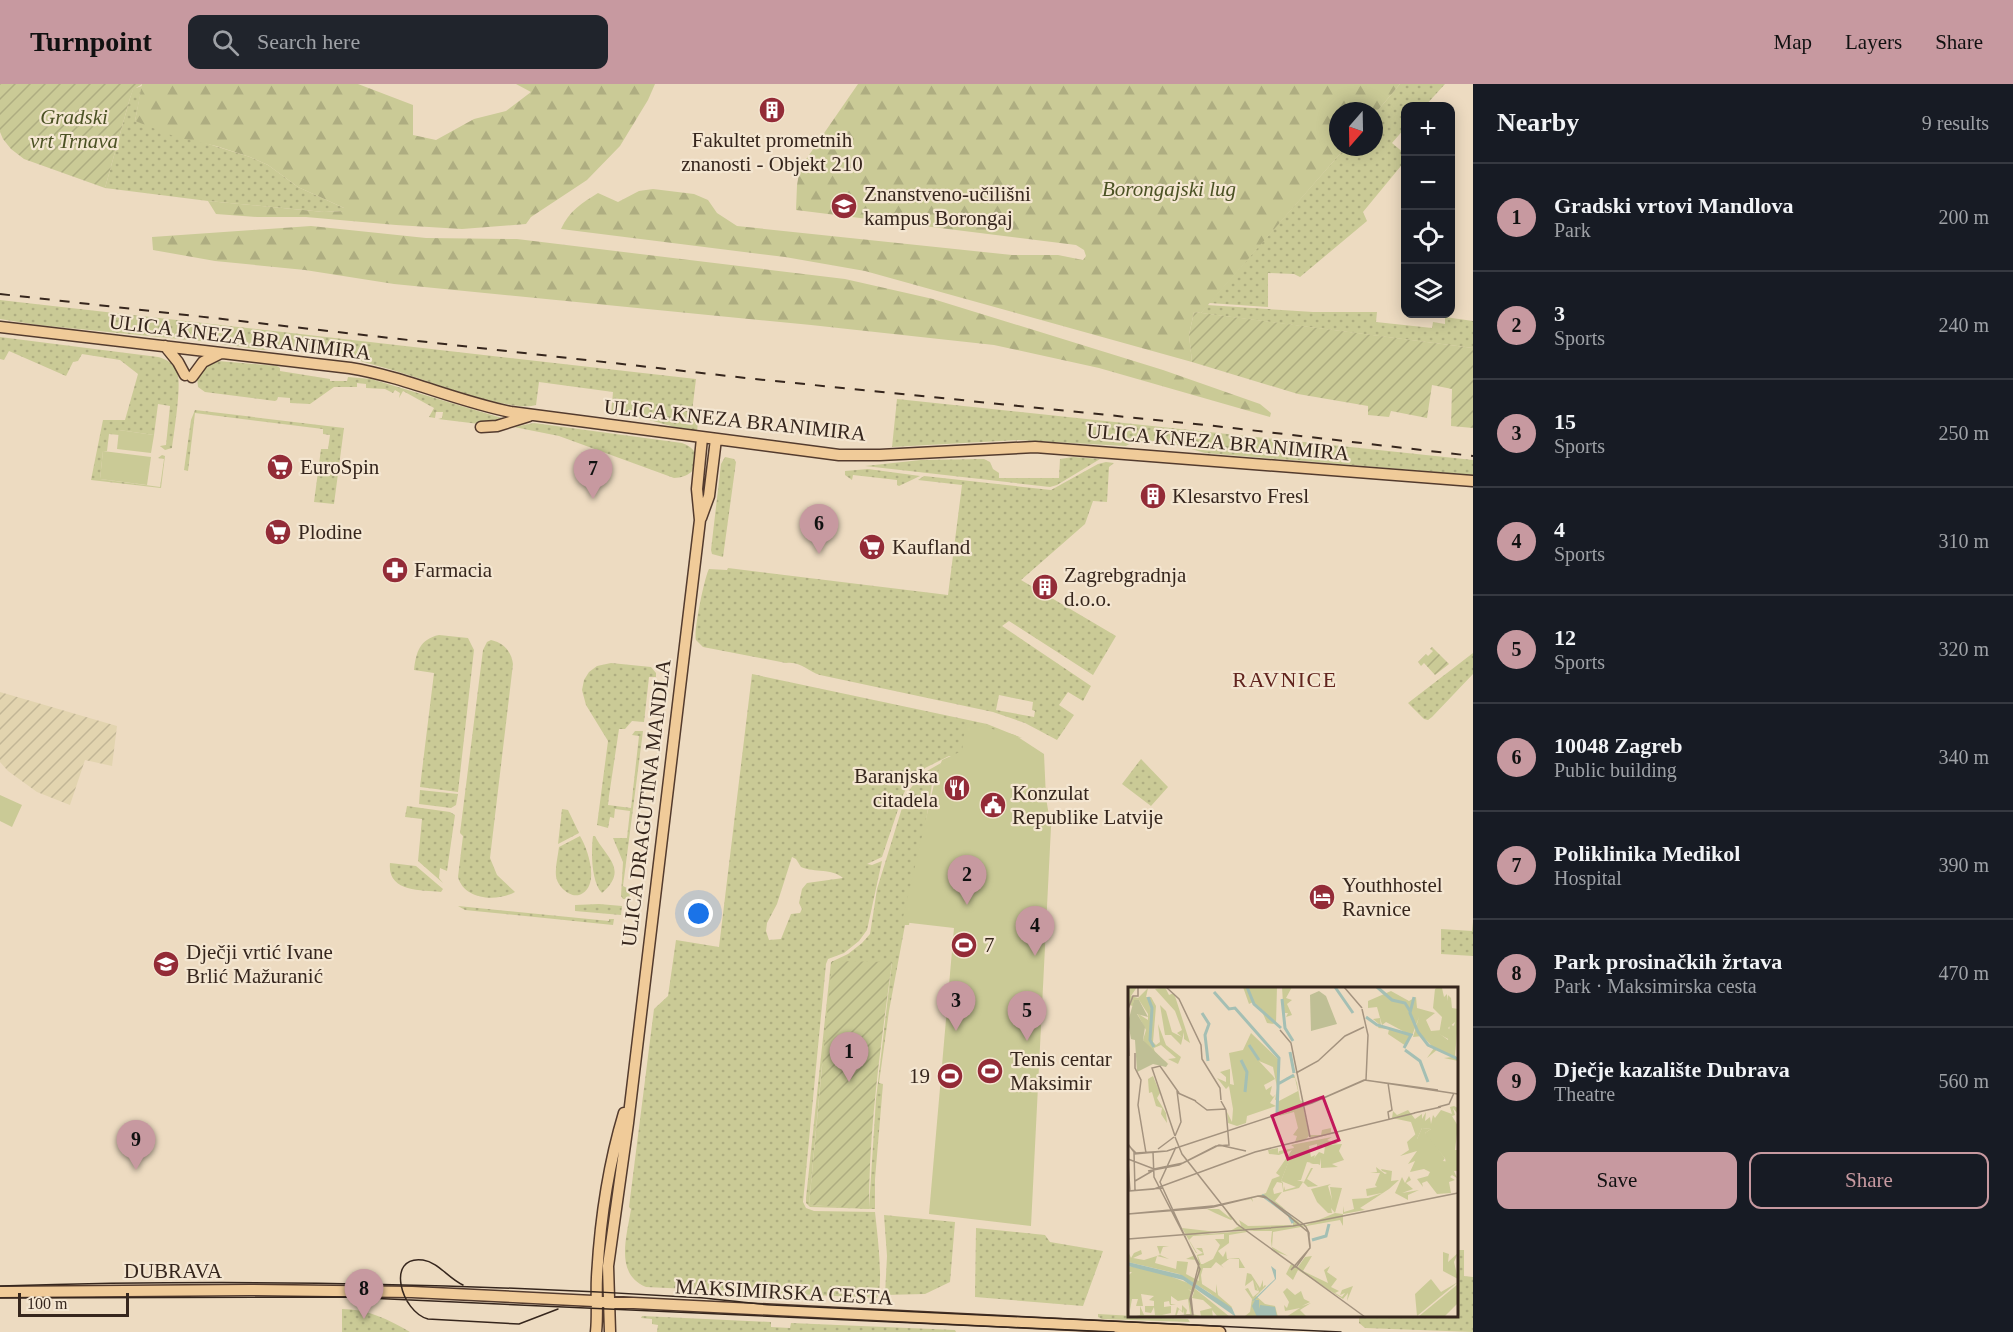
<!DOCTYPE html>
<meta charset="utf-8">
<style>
body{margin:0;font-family:"Times New Roman",serif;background:#20242c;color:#f1f3f6}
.controls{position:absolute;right:18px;top:18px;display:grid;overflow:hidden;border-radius:12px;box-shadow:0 3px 15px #0003}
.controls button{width:54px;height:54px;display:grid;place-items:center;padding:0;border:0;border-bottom:2px solid #363941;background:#171b24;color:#f1f3f6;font:30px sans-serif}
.compass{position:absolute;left:1329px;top:18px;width:54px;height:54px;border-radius:50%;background:#171b24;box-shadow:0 3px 15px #0003;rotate:200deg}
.scale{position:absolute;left:18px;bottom:15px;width:111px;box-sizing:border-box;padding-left:6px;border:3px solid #36261d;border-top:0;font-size:16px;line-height:21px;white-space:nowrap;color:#36261d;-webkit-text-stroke:4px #f4e6d1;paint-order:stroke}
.you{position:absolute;left:699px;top:830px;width:21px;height:21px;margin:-15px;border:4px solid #fff;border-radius:50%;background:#1a73e8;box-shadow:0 0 0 9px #1a73e833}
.badge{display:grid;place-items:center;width:39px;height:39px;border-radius:50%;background:#c799a0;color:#111;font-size:20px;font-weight:700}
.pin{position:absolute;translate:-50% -50px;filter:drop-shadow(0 2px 3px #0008)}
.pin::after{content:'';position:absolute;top:32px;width:21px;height:18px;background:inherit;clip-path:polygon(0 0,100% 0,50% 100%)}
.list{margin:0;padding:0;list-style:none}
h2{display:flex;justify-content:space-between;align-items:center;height:78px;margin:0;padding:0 24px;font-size:26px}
h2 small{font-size:20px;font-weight:400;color:#9ea1a6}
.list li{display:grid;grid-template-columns:39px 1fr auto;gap:18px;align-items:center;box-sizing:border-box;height:108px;padding:0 24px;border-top:2px solid #363941}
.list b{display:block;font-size:22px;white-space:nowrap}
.list p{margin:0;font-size:20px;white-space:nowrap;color:#9ea1a6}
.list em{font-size:20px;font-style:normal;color:#9ea1a6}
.actions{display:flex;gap:12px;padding:18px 24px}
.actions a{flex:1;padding:14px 0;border:2px solid #c799a0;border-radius:12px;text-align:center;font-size:21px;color:#c799a0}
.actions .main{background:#c799a0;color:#111}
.icon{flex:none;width:33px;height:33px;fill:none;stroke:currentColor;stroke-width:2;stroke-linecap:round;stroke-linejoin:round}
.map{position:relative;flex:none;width:1473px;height:1248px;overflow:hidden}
header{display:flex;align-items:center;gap:36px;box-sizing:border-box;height:84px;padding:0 30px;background:#c799a0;color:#111}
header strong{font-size:28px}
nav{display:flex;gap:33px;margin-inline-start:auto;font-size:21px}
.search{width:420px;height:54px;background:#20242c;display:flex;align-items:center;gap:15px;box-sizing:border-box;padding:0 21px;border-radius:12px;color:#9ea1a6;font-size:22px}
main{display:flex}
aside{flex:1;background:#171b24}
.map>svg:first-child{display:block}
</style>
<header>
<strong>Turnpoint</strong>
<div class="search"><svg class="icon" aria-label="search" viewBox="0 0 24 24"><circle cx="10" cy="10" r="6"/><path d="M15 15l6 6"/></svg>Search here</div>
<nav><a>Map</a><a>Layers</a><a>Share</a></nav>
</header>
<main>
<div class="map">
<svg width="1473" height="1248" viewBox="0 0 1473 1248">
<defs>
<pattern id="farmland-furrows" width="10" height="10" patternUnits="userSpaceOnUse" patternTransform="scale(1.5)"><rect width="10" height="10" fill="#e2d4af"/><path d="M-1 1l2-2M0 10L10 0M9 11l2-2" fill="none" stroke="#c2b696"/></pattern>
<pattern id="grass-dots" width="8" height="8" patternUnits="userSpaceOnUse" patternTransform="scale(1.5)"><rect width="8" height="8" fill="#caca96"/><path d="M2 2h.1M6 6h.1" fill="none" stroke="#aead81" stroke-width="1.8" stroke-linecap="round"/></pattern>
<pattern id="forest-firs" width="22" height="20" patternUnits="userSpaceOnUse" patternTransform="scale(1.5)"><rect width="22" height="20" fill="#caca96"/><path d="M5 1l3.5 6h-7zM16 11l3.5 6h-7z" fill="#aead81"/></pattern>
<pattern id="garden-furrows" width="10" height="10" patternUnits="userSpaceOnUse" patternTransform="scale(1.5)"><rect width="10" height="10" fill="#caca96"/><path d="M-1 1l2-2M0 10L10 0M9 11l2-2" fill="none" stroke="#aead81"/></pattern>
</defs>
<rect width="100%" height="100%" fill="#eddbc1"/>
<path fill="url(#farmland-furrows)" d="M0 608 117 642 112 682 85 676 70 721 37 708 8 687 0 678Z"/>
<path fill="url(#grass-dots)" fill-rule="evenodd" d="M1400 0H1445L1425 22H1406L1405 44 1392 59 1405 70V77L1363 128 1367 137 1300 193 1294 190 1268 189V223L1209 219 1346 63H1374V31Z
M142 2 135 37 250 73 268 81 298 103 344 124V127L324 128 208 117 105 104 130 14 133 5Z
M0 216 696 295 692 328 699 332 697 347 678 344 646 335 611 331 613 308 539 298 536 321C512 329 431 298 405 290 387 284 369 280 351 274L350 271 288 263 263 266 200 257 38 241 0 235Z
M1207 221 1313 228H1377L1376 238 1432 244 1433 238 1445 240V233L1473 237V264L1201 229Z
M0 253 158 273C166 275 173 279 177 287 182 300 174 348 172 364L165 366 160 362 166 361 170 322 158 320 154 351 119 346V351L109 350 107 367H103L100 395 160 403 164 375 158 374 162 371 165 372 161 404 91 396 103 336H125L138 290 120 276 82 270 78 277 73 278 66 292 9 267 4 276 0 275Z
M218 277 277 282 280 284V287L330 295V297H347L348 293 371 295 505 335 479 340 438 335 442 334 443 328H436L435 334 429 333 434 324 403 307 399 314 400 309 395 306 393 309 385 305 366 304V300L357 299V303H334L310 320 290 319V314L278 313 277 316 275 317 205 308 198 303 197 293 210 279Z
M897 315 1473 376V391L1205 369C1184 363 1144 350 1126 362L1018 356 892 363Z
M195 326 344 344 334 420 314 418 321 365H328L330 351 323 350V345L195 329 188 387 184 386 191 336Z
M534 339 682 359C707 368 699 393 674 394L559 352 514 343Z
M725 373 734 375 736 378 723 473 712 470 711 466 721 380Z
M1073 373 1100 375 1057 401 1050 403 865 382 921 376 984 375 990 378 993 385 999 389V394H1059L1060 375Z
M1106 378 1114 379 1109 383 1107 418 1093 417 1085 440 1021 496 1116 552 1093 591 1009 537 1002 542 1091 602 1083 617 1068 608 1059 621 1074 631 1057 656 1025 639 993 628 820 591C807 587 801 577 786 579L703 563 696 556C693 549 705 491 709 485L727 486 728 484 948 511 962 401 918 396 924 392 1051 406 1098 380ZM999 611 1033 618 1032 626 1035 627 1034 633 996 626Z
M868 385 920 392 899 402 897 401V396L853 391 852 396 845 391V387Z
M439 551 468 554 474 566 458 708 420 703 434 589 414 586C416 568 420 555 439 551Z
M491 556C504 559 511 567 513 580L490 774 497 791 515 808C497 818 464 816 458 793L463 752 460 749 483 566 487 558Z
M1473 569V590L1432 633 1428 636 1424 635 1408 619Z
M611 579 651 583 656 589V593H649L644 638 632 637 625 645H619L609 712 608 721 631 724 639 652 632 651 635 647H643L623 802 629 805 630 815H623L621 812 623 778 613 754H627L630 727 615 725 614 734 610 733 608 744 597 741 608 657 586 621 582 606 584 596 589 588 597 582Z
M752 590 987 640 1022 654 968 646 964 672H949L925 684 908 701 903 711 882 773 867 780 872 781 882 777 867 846 859 857 844 869 828 875 826 880 803 1118 806 1124 814 1127 875 1128C877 1147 884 1200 877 1214L646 1203C614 1190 627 1152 631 1125L629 1123 654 925 668 912 676 856 719 863ZM792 773 796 775 801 783C815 789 832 784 843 794L807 799 802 805 799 819 802 825 800 829 791 830 781 855 769 856 766 847 767 839 777 820Z
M1141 675 1168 703 1151 722 1122 700Z
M941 679 938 694H933L909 841H905L889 927 879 999 883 1000 875 1095V1125L810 1123 806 1119V1114L831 878 848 870 862 859 870 850 877 805 906 711 920 691ZM892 878 876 1015 869 1124 809 1121 822 981Z
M420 706 458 710 456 721 451 724 419 720Z
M407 722 450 728 455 731 447 787 440 784 439 794 443 799 418 777 422 735 405 733Z
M562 725 568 726 579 749 558 760Z
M580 752C588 765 599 799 583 809 573 817 557 803 556 792 555 783 558 772 559 763Z
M593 752H595C606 774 629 785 602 809 591 798 591 767 593 752Z
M390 779 416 782 443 805 441 808C420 806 387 808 390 779Z
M599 820 622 822 621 831 575 827V821Z
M458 822 609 837V835H614L613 841 465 826Z
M1473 838V872L1441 870V845L1472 847Z
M884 1131 955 1138 950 1198 925 1210 885 1211 887 1172Z
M976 1144 1045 1151 1050 1158 1103 1167 1083 1222 975 1213Z
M1457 1166H1464V1192L1473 1193V1248L1365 1244 1359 1239V1232H1456Z
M342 1225C367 1225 388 1235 410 1248H342Z
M1098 1230 1188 1235 1190 1238 1102 1235 1098 1233Z
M642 1232 771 1238V1243L790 1244 791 1239 955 1246 956 1248H657L658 1241 652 1240V1235L641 1234Z"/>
<path fill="url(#forest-firs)" d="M142 0H358L413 21V51L436 56 474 35 506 27 531 8 516 0H655L648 16 620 62 587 96 531 133 526 140 462 145 396 141 306 133H257L216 130 208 117 324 128 344 127V124L298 103 268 81 250 73 216 62 176 53 135 37Z
M858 0H1400L1374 31V27H1338V63H1346L1201 229 1194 228 1189 251 1192 278 865 187 785 173 561 145C569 127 582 119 598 109L618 118 639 107 653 105 694 110 708 116 717 129 737 142 1012 171H1058L1083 176 1086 172 1084 166 1076 161 796 126 797 101 800 84Z
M311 142 426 154 517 155 845 195 933 215 1163 286 1260 320 1271 329 1270 333 1099 284 994 261 811 241 394 200 305 186 215 177 153 166 152 153Z"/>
<path fill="url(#garden-furrows)" d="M0 0H142L133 6 130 14 105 104 24 75 11 65 3 55 0 48Z
M1194 228 1473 264V344L1451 342 1452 305 1432 301 1427 334 1391 327 1389 333 1368 331V322L1298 310 1192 278 1189 251Z
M1432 563 1449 580 1435 591 1424 579 1421 582 1418 578 1426 570 1428 572 1433 567 1430 565Z
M832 877 892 878C881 960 869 1043 869 1125L809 1121Z"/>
<path fill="#caca96" d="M119 346 154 351 151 369 117 365Z
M103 367 151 373 147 401 100 395Z
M966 638 1015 651 1044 670 1046 714 1051 743 1031 1142 929 1130 954 844 902 838 935 696 942 676 962 667Z
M0 711 22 721 12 743 0 737Z"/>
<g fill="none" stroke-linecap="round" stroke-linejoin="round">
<defs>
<path id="major" d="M0 243 350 284C405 293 456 317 511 328L839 371H880L1035 363 1473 397
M165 262 178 278 185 291
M192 293 203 278 221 269
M481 343 497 342 529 332
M701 434 709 412 716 355
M0 1208 249 1206 412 1208 1220 1248
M596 1248C598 1230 596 1211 597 1193 600 1138 608 1082 624 1029
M610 1248 608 1182 628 1039 700 436 697 405 702 354"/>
</defs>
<use href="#major" stroke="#533b2e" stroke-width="13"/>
<use href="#major" stroke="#f0cb99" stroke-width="10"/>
<path stroke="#36261d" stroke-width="1.5" d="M463 1201C449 1195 438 1178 423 1176 385 1171 401 1228 428 1235L519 1240 558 1225
M0 1202C229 1195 458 1199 686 1213 715 1214 743 1219 772 1221L1341 1248
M0 1214 345 1213 1114 1248"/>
<path stroke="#36261d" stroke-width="2" stroke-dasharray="10 10" stroke-linecap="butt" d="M0 210 755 295 1215 342 1473 372"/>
</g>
<defs>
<symbol id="building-disc" viewBox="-11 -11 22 22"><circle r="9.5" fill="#932b37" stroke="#f4e6d1"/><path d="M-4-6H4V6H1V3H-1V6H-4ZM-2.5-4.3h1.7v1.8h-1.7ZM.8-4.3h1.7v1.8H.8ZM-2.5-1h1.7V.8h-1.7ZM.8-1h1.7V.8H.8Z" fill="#fff"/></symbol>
<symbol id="university-disc" viewBox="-11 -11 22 22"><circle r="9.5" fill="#932b37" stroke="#f4e6d1"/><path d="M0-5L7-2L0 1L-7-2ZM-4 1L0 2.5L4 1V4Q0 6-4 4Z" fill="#fff"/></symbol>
<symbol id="supermarket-disc" viewBox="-11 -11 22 22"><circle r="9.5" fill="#932b37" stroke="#f4e6d1"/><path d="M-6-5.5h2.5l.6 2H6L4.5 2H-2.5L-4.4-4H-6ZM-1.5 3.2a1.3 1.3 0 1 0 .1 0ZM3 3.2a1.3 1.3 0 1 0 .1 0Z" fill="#fff"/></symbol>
<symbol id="pharmacy-disc" viewBox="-11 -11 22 22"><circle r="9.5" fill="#932b37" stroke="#f4e6d1"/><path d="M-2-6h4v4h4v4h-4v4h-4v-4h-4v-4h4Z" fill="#fff"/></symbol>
<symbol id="restaurant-disc" viewBox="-11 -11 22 22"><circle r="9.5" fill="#932b37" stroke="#f4e6d1"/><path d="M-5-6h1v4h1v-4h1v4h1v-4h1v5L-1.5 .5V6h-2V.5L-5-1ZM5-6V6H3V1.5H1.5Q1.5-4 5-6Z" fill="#fff"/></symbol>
<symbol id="civic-disc" viewBox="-11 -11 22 22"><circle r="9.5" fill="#932b37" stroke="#f4e6d1"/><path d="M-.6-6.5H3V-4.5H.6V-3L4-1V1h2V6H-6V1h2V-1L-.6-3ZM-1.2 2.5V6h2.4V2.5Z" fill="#fff"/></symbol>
<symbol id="hotel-disc" viewBox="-11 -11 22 22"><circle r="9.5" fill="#932b37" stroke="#f4e6d1"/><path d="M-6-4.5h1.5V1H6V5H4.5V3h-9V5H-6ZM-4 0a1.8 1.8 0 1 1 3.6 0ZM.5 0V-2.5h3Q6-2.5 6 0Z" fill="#fff"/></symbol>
<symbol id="stadium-disc" viewBox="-11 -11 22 22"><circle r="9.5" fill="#932b37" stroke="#f4e6d1"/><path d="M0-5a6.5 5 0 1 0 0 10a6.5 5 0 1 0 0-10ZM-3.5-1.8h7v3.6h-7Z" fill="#fff"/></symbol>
<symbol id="school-disc" viewBox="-11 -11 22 22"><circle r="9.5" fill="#932b37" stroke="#f4e6d1"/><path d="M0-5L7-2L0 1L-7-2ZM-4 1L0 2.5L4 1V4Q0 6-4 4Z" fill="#fff"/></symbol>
</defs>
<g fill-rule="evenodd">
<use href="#building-disc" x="757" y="11" width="30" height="30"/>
<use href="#university-disc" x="829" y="107" width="30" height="30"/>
<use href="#supermarket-disc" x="265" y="368" width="30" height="30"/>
<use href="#building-disc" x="1138" y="397" width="30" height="30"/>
<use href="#supermarket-disc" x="263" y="433" width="30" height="30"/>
<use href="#supermarket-disc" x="857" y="448" width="30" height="30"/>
<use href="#pharmacy-disc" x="380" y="471" width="30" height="30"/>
<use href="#building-disc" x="1030" y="488" width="30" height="30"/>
<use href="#restaurant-disc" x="942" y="689" width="30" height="30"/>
<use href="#civic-disc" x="978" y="706" width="30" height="30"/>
<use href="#hotel-disc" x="1307" y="798" width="30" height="30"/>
<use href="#stadium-disc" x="949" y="846" width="30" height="30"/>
<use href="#school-disc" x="151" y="865" width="30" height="30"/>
<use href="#stadium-disc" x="975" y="972" width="30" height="30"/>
<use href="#stadium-disc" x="935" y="977" width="30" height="30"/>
</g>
<g text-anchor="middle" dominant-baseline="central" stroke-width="4.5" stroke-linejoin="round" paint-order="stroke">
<g font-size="21" font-style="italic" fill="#4b5224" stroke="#f4e6d1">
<text x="74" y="33">Gradski<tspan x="74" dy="24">vrt Trnava</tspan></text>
<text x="1169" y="105">Borongajski lug</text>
</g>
<g font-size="21" fill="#36261d" stroke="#f4e6d1" text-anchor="start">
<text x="772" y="56" text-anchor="middle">Fakultet prometnih<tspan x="772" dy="24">znanosti - Objekt 210</tspan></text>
<text x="864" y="110">Znanstveno-učilišni<tspan x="864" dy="24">kampus Borongaj</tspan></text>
<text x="300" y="383">EuroSpin</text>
<text x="1172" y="412">Klesarstvo Fresl</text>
<text x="298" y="448">Plodine</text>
<text x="892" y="463">Kaufland</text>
<text x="414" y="486">Farmacia</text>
<text x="1064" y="491">Zagrebgradnja<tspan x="1064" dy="24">d.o.o.</tspan></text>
<text x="938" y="692" text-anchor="end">Baranjska<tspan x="938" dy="24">citadela</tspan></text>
<text x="1012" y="709">Konzulat<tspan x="1012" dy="24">Republike Latvije</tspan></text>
<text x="1342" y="801">Youthhostel<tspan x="1342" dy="24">Ravnice</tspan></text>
<text x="984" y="861">7</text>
<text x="186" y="868">Dječji vrtić Ivane<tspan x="186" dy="24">Brlić Mažuranić</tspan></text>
<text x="1010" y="975">Tenis centar<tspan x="1010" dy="24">Maksimir</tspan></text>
<text x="930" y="992" text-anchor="end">19</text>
</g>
<g font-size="21" fill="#36261d" stroke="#f4e6d1">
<text transform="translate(240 253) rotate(7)">ULICA KNEZA BRANIMIRA</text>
<text transform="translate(735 336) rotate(6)">ULICA KNEZA BRANIMIRA</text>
<text transform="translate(1218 358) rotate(5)">ULICA KNEZA BRANIMIRA</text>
<text transform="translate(646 719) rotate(-83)">ULICA DRAGUTINA MANDLA</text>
<text x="173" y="1187">DUBRAVA</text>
<text transform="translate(784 1208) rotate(3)">MAKSIMIRSKA CESTA</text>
</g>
<g font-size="22" letter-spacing="1.5" fill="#61241e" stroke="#f4e6d1">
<text x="1285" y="595">RAVNICE</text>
</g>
</g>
<g transform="translate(1128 903)">
<rect width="330" height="330" fill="#eddbc1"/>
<path d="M263 4 281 14 288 10 289 21 307 26 298 33 303 44 314 43 312 47 320 53 322 36 325 39 330 36 327 68 330 74 316 71 324 70 310 62 299 71 306 61 294 49 285 50 291 30 284 49 258 35 254 38 249 20 240 21V14ZM166 88 169 96 172 113 176 116 157 124 175 119 181 148H193L194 143 203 141V145L215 144 183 152 181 149 176 154 150 160 167 155 169 149 165 148 170 141 166 125 151 129 154 125 150 126V112L147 113 149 102 151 114 170 104 167 91H158ZM326 119 330 121 329 126 325 121 327 128 324 129 330 139 327 163H330V176H324L330 182V186L323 176 319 182 317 171 299 151 297 146 303 142 294 141 289 152 283 135 264 131 265 124 269 128 280 123 287 132 294 127V132L298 125 297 134 302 130 303 137 305 128 307 131 313 123 324 127 322 120ZM214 157 211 164 216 173 204 177 210 180 193 181V171L192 178 190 177H185L182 176 191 165 196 167 197 158ZM150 161V167L151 164 166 161 153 194 155 196V203L154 196 149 195 145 202 146 207 154 205 147 214 158 223 134 209 124 211 125 215 123 212 115 214 138 206 144 192 152 189 148 186 164 163 151 168 141 167 140 163ZM248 180 257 187 259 186 254 184 253 182 264 184 263 194 271 193 261 202 232 221 237 223 215 227V239L212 233 145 245 144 260 160 269 145 264 146 263 144 261 143 254 144 244H120L126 243 123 242 119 243V245L101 248V256L90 264 95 270 98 264 99 272 111 271 117 281H111V272H101L93 278 96 281 88 275 83 281H75L73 288 74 297 88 306V297L90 308 104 320 102 323 82 306 51 287 0 275V264L3 271 6 266 13 263 14 267 5 271 16 273 32 268 29 259H41L35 260 32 268 41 272 29 269 27 276 48 282 49 274 60 275 58 287 71 294 69 273 58 272 67 268 70 274 72 283 69 268 75 266 68 261H74L76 268 70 269 73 277H75L85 272 92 258 87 252H96V247L65 249 61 253 69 266H68L54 241 89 245 67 248 117 244H102L111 239 105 232 103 233 87 226 79 222H91L102 231 95 219 114 241 111 233 120 239 165 238V232L157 225 176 239 207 226 203 221 204 226H200L189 215 183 202 203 197 200 199 204 213 202 200 214 201 207 226 215 227V219L216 225 226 222 224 212 240 211 254 206 239 209 238 202 249 200 247 198 252 186H242L249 185ZM315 265 321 267 320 275 330 266 326 275 330 292 315 284ZM184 269 175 284 200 296 196 283 202 279 199 285 209 292 203 300 211 304 207 306 214 310 217 306 212 308 214 303 225 299 219 314 220 306 215 312 170 283 165 293 158 287 163 277 170 280 177 270ZM0 279 28 284 60 296 102 330 89 329 84 323 85 330H52L56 328 55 322V326L51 322 48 330H5L12 328V319L16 328H27L26 320 23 326 17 325V319H26V314L21 313 26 309 13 307 15 319H8L10 312H4L2 323 0 289 4 285H0ZM60 302 66 305 64 311 75 313 84 321 72 324 73 329 64 327V305ZM43 309 50 314 60 312 62 327H58L59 323 54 318V324L49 320 47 329 34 328 43 326V319L36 320V315L41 314 42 318H48L43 317ZM119 286 123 287 132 301 135 293V300L137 298 138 299 128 309 137 317 147 319 150 330 117 329 122 325 124 312 117 302 120 301 125 310 131 305 127 295 130 304 127 303 125 293 117 299ZM303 292 313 305 330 295 289 329 287 307ZM330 297V316L316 330H290ZM159 301 167 308 173 304 176 312 182 315 174 319 183 316 172 323 179 330H158L172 321 157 324 156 318 159 321 161 315 155 305Z" fill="#caca96" fill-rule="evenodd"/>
<path d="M0 0H9L3 9 10 11 20 1 18 10H23L28 19 25 55 28 58 32 55 30 37 38 58 53 70 50 77 40 72 48 71 33 58 26 61 23 50 27 66 42 78 28 69 15 53 18 43 9 26 20 33V27L11 13H6L5 19 1 18ZM37 0 41 8 46 6 62 56 56 52V45L53 58 43 48H37L32 18 38 24 44 45 54 50 49 46 54 43 47 24 27 2ZM115 0H149L148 37 141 29 146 37 139 36 133 22 125 15 121 17ZM154 0H164L158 11 164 13 159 17 164 28 158 30 160 26H156V32ZM310 0 314 1 316 10 319 7V14L320 8 323 11 324 21 330 22V42L325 41 327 35 320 41 327 47 321 46 327 51 322 53 311 47 314 30 305 21 307 2ZM123 46 152 74 149 100 145 80 131 74 145 89 147 92 136 98 138 103 144 99 142 107 145 110 148 107 142 116 148 119 119 129 118 136 109 139 100 136 99 125 104 135 105 122 101 99 98 102 89 91 98 95V90L92 85 102 82V97L106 98 101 66 115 63ZM25 89 32 106 29 111 38 126 39 136 33 127 34 121 28 119 24 105 21 106 20 92ZM294 141 303 142 297 146 317 171 315 174 330 176V183L325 178 330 184H326L329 191 324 188 322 190 327 193 321 195 323 206 309 207 299 194 294 196 295 200 289 192 300 189 302 185 296 182 282 185 287 174 280 177 289 164 272 169 281 163 279 155 289 146V152ZM204 150 199 153 210 157H195L189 162V157L181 159 183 170 187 168 185 176 179 175 173 193H169L176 195 183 181H185L179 192 190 199 180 200 175 195 171 201 155 205 156 199 157 203 168 200 153 194 166 160 163 158ZM281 189 283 193 278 196 285 202 274 206 291 203 280 208V213L267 206 274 190 277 196Z" fill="#caca96"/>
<path d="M191 4 198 9 209 37 183 44 182 8ZM6 13H11L20 30 9 27 17 40 15 53 40 77 38 80 25 77 9 85 7 53 3 52 0 35Z" fill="#bfbf95"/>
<path d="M252 31 253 39 282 48 278 59 260 47 261 42 250 41 252 38 245 32Z" fill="#caca96"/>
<path d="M0 275 54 288 104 321 108 330 55 293 0 279ZM143 279 148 283V292L127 313H131V322L132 318 147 320 149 330H129L124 319 127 313 124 314 147 292Z" fill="#a4bfb4"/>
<path fill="none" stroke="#a4bfb4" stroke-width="3" d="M119 0 126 17 153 41M207 0 225 26M249 0 264 13 277 16 282 24M86 5 101 22 107 21 151 71 149 126M20 10 24 21 22 53 26 60M286 10 282 26 290 45 300 58 330 72M154 12 157 41 165 54M74 26 81 37 77 48 80 74M238 30 249 38 283 48 276 61M121 58 131 73M277 63 292 74 300 95M162 65 166 86M113 73 119 85 117 105M150 97 166 88M134 208 161 228 165 236M184 253 198 249 201 237"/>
<path fill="none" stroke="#a4937f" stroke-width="1.5" d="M38 0 51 12 73 58 74 72 92 101 93 113M216 0 234 21M0 22 5 9H10V0M234 22 240 48 238 93M0 37 1 69M152 43 163 56 182 150M7 66V81L13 93 10 118 18 166M168 86 190 74 217 49 236 40M260 96 264 123 260 125 261 132M50 106 68 114M67 114 79 123 98 122M310 120 321 117 326 106M286 126 313 120M47 149 24 81 32 79 51 106M47 149 53 135 49 104M47 150 54 167 109 237 237 330M0 157 6 165 7 203M0 158 8 166 39 164 184 116 237 93 330 107M30 162 46 150M25 165 26 190 71 277 62 312 65 330M6 167 39 164 184 116 236 93 310 103M0 172 26 182 55 176 91 158 118 164M0 175 2 204 26 202 127 165 287 126M20 184 51 178 88 159 101 158 98 123 93 114M7 194 26 183M0 204 35 201M130 209 85 220 78 221 34 224 0 227 77 221 130 209H136L138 210 139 211 174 236 178 240 181 246V250L182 258V261L181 262 169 279 168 280H166L163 283 182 261 180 245 139 211ZM0 227 95 218M0 252 165 239 330 206M30 330 64 328M42 330 65 328 63 310 72 282 32 195 48 160"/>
<path fill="#c2185b" fill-opacity="0.15" stroke="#c2185b" stroke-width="3" d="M195 110 211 153 160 172 144 129Z"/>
<rect width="330" height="330" fill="none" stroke="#36261d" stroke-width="3"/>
</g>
</svg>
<div class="controls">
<button>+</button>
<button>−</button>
<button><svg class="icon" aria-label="locate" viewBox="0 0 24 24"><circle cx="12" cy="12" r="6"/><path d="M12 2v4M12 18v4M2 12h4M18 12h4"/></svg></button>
<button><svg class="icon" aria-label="layers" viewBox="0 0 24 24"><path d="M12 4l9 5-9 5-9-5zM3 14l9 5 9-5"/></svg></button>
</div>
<svg class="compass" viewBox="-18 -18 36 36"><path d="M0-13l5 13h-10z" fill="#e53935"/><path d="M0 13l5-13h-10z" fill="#9ea1a6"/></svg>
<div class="scale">100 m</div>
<div class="you"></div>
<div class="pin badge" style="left:849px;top:998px">1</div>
<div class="pin badge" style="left:967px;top:821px">2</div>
<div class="pin badge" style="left:956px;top:947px">3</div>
<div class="pin badge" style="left:1035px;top:872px">4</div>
<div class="pin badge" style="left:1027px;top:957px">5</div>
<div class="pin badge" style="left:819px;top:470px">6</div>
<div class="pin badge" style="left:593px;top:415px">7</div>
<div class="pin badge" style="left:364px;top:1235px">8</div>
<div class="pin badge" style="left:136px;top:1086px">9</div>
</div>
<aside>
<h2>Nearby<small>9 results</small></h2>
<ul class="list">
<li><span class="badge">1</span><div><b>Gradski vrtovi Mandlova</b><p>Park</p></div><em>200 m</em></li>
<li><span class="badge">2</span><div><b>3</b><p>Sports</p></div><em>240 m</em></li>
<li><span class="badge">3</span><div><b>15</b><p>Sports</p></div><em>250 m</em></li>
<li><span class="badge">4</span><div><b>4</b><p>Sports</p></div><em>310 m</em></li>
<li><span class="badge">5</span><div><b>12</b><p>Sports</p></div><em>320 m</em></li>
<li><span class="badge">6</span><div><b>10048 Zagreb</b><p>Public building</p></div><em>340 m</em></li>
<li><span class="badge">7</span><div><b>Poliklinika Medikol</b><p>Hospital</p></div><em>390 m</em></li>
<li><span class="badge">8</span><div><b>Park prosinačkih žrtava</b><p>Park · Maksimirska cesta</p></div><em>470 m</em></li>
<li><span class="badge">9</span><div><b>Dječje kazalište Dubrava</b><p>Theatre</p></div><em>560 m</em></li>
</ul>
<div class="actions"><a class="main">Save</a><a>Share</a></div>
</aside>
</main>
